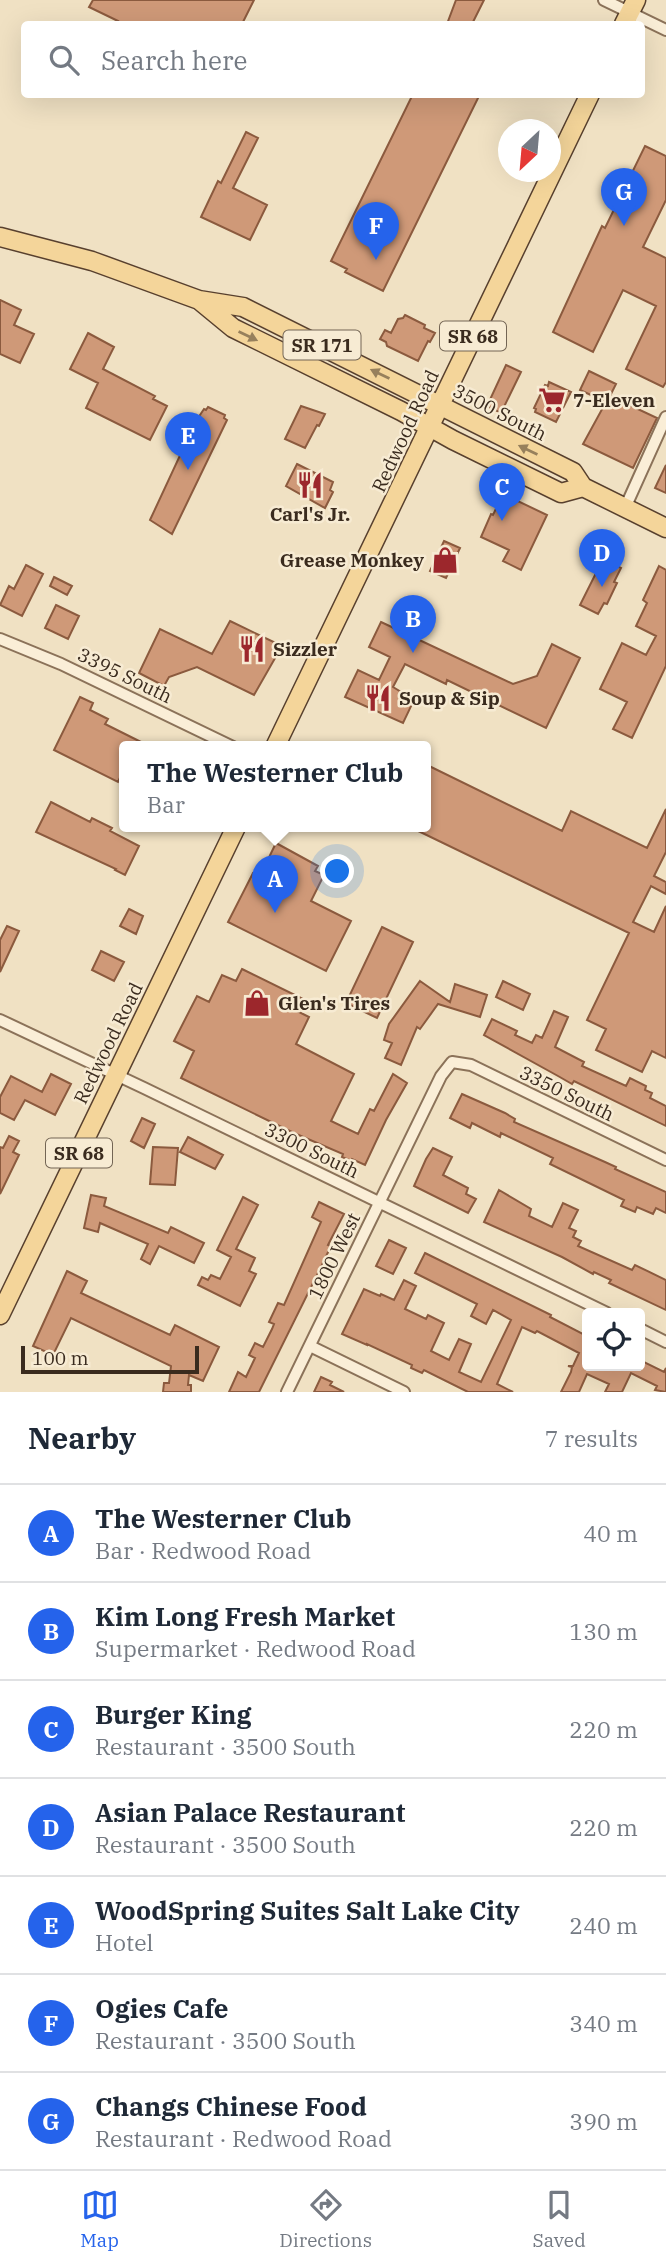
<!DOCTYPE html>
<meta charset="utf-8">
<style>
body{margin:0;font-family:"IBM Plex Serif",serif;background:#f2f2f3;color:#1f2937}
.controls{position:absolute;right:21px;bottom:21px;display:grid;overflow:hidden;border-radius:7px;box-shadow:0 7px 28px #0002}
.controls button{width:63px;height:63px;display:grid;place-items:center;padding:0;border:0;border-bottom:2px solid #e0e1e3;background:#fff;color:#1f2937;font:35px sans-serif}
.compass{position:absolute;left:498px;top:119px;width:63px;height:63px;border-radius:50%;background:#fff;box-shadow:0 7px 28px #0002;rotate:206deg}
.scale{position:absolute;left:21px;bottom:18px;width:178px;box-sizing:border-box;padding-left:7px;border:4px solid #3a2b1e;border-top:0;font-size:19px;line-height:24px;white-space:nowrap;color:#3a2b1e;-webkit-text-stroke:5px #f7ebd3;paint-order:stroke}
.you{position:absolute;left:338px;top:872px;width:24px;height:24px;margin:-18px;border:5px solid #fff;border-radius:50%;background:#1a73e8;box-shadow:0 0 0 10px #1a73e833}
.badge{display:grid;place-items:center;width:46px;height:46px;border-radius:50%;background:#2563eb;color:#fff;font-size:23px;font-weight:700}
.pin{position:absolute;translate:-50% -58px;filter:drop-shadow(0 2px 4px #0008)}
.pin::after{content:'';position:absolute;top:37px;width:24px;height:21px;background:inherit;clip-path:polygon(0 0,100% 0,50% 100%)}
.popup{position:absolute;left:119px;top:741px;width:312px;height:91px;box-sizing:border-box;display:grid;place-content:center;border-radius:7px;background:#fff;filter:drop-shadow(0 2px 5px #0005);font-size:23px;white-space:nowrap;color:#747a83}
.popup b{font-size:26px;color:#1f2937}
.popup::after{content:'';position:absolute;left:50%;top:100%;margin-left:-14px;border:14px solid transparent;border-top-color:#fff}
.list{margin:0;padding:0;list-style:none}
h2{display:flex;justify-content:space-between;align-items:center;height:91px;margin:0;padding:0 28px;font-size:30px}
h2 small{font-size:23px;font-weight:400;color:#747a83}
.list li{display:grid;grid-template-columns:46px 1fr auto;gap:21px;align-items:center;box-sizing:border-box;height:98px;padding:0 28px;border-top:2px solid #e0e1e3}
.list b{display:block;font-size:26px;white-space:nowrap}
.list p{margin:0;font-size:23px;white-space:nowrap;color:#747a83}
.list em{font-size:23px;font-style:normal;color:#747a83}
.icon{flex:none;width:38px;height:38px;fill:none;stroke:currentColor;stroke-width:2;stroke-linecap:round;stroke-linejoin:round}
.map{position:relative;flex:none;width:666px;height:1392px;overflow:hidden}
.search{position:absolute;background:#fff;box-shadow:0 7px 28px #0002;left:21px;right:21px;top:21px;height:77px;display:flex;align-items:center;gap:18px;box-sizing:border-box;padding:0 24px;border-radius:7px;color:#747a83;font-size:26px}
.sheet{height:777px;background:#fff}
nav{display:flex;justify-content:space-around;align-items:center;box-sizing:border-box;height:98px;border-top:2px solid #e0e1e3;background:#fff;font-size:19px;color:#747a83}
nav a{display:grid;justify-items:center;gap:4px}
nav .on{color:#2563eb}
.map>svg:first-child{display:block}
</style>
<div class="map">
<svg width="666" height="1392" viewBox="0 0 666 1392">
<rect width="100%" height="100%" fill="#f0e1c3"/>
<path fill="#cf9978" stroke="#8b5a3e" stroke-width="2" d="M93 0H254L242 24H116L118 21 89 7Z
M456 0H484L472 24H447Z
M413 94H480L383 291 345 272 347 269 331 261Z
M246 132 258 138 233 188 267 205 250 240 201 217 218 181 221 183Z
M645 146 666 156V200L643 247 666 258V382L663 387 626 369 656 306 623 290 593 352 553 332 602 226 605 228Z
M0 300 21 310 14 325 34 334 20 363 0 354Z
M405 315 425 325 424 328 435 333 430 342 428 341 418 361 387 346 386 342 380 339 385 330 391 333 398 319 403 318Z
M88 333 114 347 103 369 155 396 153 399 167 406 150 440 86 408 98 383 70 369Z
M506 365 521 372 501 413 487 406Z
M589 371 616 384 610 396 657 418 633 468 583 444 606 402 580 390Z
M549 382 571 392 556 422 535 412 536 409 534 408 545 385 548 386Z
M301 406 325 414 319 426 317 425 305 448 285 439Z
M208 407 225 415 224 418 227 420 172 534 150 520 196 421 204 409 206 410Z
M297 464 333 482 330 490 333 492 325 508 286 486Z
M666 465V493L655 488Z
M505 495 547 515 521 570 503 561 509 550 481 537 491 514 493 515 502 496Z
M444 541 460 548 446 578 430 571Z
M603 559 621 568 614 582 617 583 607 604 604 603 598 614 580 605Z
M26 565 43 574 22 616 0 605 9 586 14 589Z
M659 566 666 570V666L632 738 613 729 627 702 600 689 622 643 646 655 656 636 636 626 647 603 643 600Z
M54 577 72 586 67 595 50 586Z
M56 605 79 616 68 639 45 628Z
M230 621 282 646 254 695 197 667 169 677 164 686 139 673 160 629 212 654Z
M381 622 513 684 537 676 552 644 580 658 546 728 447 680 446 684 405 664 393 687 414 700 403 723 345 697 358 670 379 680 390 657 369 647Z
M80 697 93 703 90 710 108 719 105 724 151 747H124V769L118 782 54 750Z
M425 764 562 831 571 811 647 848 666 809V852L654 876 666 882V894L651 886 633 922 654 932 666 906V1058L652 1051 642 1072 596 1050 606 1029 587 1020 629 933 410 827H425Z
M51 802 90 822 92 818 112 828 110 831 139 846 125 875 115 870 116 869 36 832Z
M276 843 318 866 315 871 324 875 311 901 351 921 326 971 228 922 253 873 260 876Z
M129 909 143 916 136 934 120 926Z
M7 926 19 931 0 972V940Z
M382 927 413 942 377 1018 346 1003Z
M101 951 124 962 114 981 92 970Z
M242 969 303 999 297 1011 309 1017 296 1044 354 1074 331 1121 358 1134 370 1109 374 1111 393 1074 407 1083 386 1120 365 1165 352 1159 351 1161 342 1157 343 1154 294 1133 181 1078 194 1051 174 1041 197 996 209 1002 222 975 236 981Z
M420 981 450 1002 455 984 487 995 480 1017 438 1004 420 1029 417 1027 401 1065 385 1058 392 1043 384 1040 389 1024Z
M503 981 530 994 523 1010 496 997Z
M554 1011 568 1017 555 1047 584 1062 582 1066 626 1086 630 1078 646 1086 645 1090 652 1093 650 1098 666 1106V1126L574 1081 572 1084 558 1076 484 1035 492 1019 517 1031 515 1035 532 1043 536 1035 542 1038Z
M51 1074 71 1084 55 1115 25 1100 14 1120 0 1113V1097L11 1076 42 1092Z
M462 1094 505 1113 515 1119 514 1122 605 1162 616 1167 615 1169 666 1192V1213L656 1208 653 1214 637 1207 635 1212 621 1206 624 1200 550 1164 553 1158 501 1133 500 1137 472 1123 470 1128 450 1118Z
M142 1118 155 1124 144 1148 131 1141Z
M9 1136 19 1141 13 1152 19 1155 0 1194V1147L3 1148Z
M188 1137 223 1155 215 1169 180 1152Z
M153 1147 178 1148 175 1185 150 1184Z
M433 1148 452 1157 443 1175 468 1188 466 1194 476 1199 468 1213 414 1186 426 1159Z
M499 1190 531 1209 529 1216 552 1227 563 1203 578 1210 569 1228 576 1231 573 1237 581 1241 578 1246 632 1270 635 1265 666 1280V1310L609 1283 611 1280 594 1272 593 1274 562 1257 484 1222Z
M91 1195 106 1198 104 1206 168 1233 171 1227 204 1243 194 1263 159 1246 150 1264 141 1259 148 1244 100 1223 98 1232 84 1228Z
M243 1197 258 1205 236 1249 255 1258 249 1271 256 1274 240 1306 198 1285 202 1277 208 1280 211 1275 220 1279 231 1257 217 1250Z
M319 1202 344 1214 328 1245 331 1246 320 1269 259 1392H229L238 1372 246 1377 255 1358 249 1355 255 1343 263 1347 272 1329 274 1324 269 1322 278 1303 284 1305 321 1222 312 1217Z
M389 1240 406 1248 393 1274 376 1266Z
M425 1253 551 1315 550 1317 587 1336V1366H640V1360L664 1372 666 1368V1392L655 1390 657 1386 631 1373 622 1392H605L609 1384 587 1374 579 1392H561L571 1372 572 1367 568 1366H573L579 1353 537 1331 535 1333 522 1327 497 1384 513 1392H468L424 1370 422 1373 411 1368 412 1365 367 1344V1345L342 1334 364 1289 380 1296 381 1294 394 1300 404 1280 416 1286 405 1309 426 1319 428 1315 444 1323 431 1351 449 1360 459 1339 471 1344 459 1372 481 1382 511 1320 493 1310 486 1324 471 1316 477 1304 415 1273Z
M67 1271 87 1281 81 1293 170 1335 175 1325 219 1347 203 1381 189 1375 188 1385H191V1392H163L164 1383H169L171 1366 71 1318 53 1355 33 1346Z
M321 1377 332 1382 330 1385 344 1392H314Z"/>
<g fill="none" stroke-linecap="round" stroke-linejoin="round">
<defs>
<path id="minor" d="M604 0 666 30
M625 508 666 417
M0 639 61 664 233 747
M0 1020 144 1088 607 1313
M640 1329 666 1342
M310 1346 404 1392
M287 1392 441 1076 452 1062 471 1065 666 1160"/>
<path id="primary" d="M624 24 636 0
M0 237 92 261 199 300 243 307 573 472 583 487 666 528
M199 300 233 328 401 411 453 440 561 493 583 487
M275 747 590 94
M0 1315 236 827"/>
</defs>
<use href="#minor" stroke="#8b7259" stroke-width="14"/>
<use href="#primary" stroke="#58402e" stroke-width="21"/>
<use href="#minor" stroke="#faeed7" stroke-width="10"/>
<use href="#primary" stroke="#f4d59a" stroke-width="18"/>
</g>
<defs><path id="oneway-solid" d="M-6-.8H1V-3.2L6.5 0L1 3.2V.8H-6Z" transform="scale(1.75)"/></defs>
<g fill="#97805c">
<use href="#oneway-solid" transform="translate(248 336) rotate(26)"/>
<use href="#oneway-solid" transform="translate(380 374) rotate(-154)"/>
<use href="#oneway-solid" transform="translate(528 450) rotate(-154)"/>
</g>
<defs>
<symbol id="supermarket-bare" viewBox="-9 -9 18 18"><path d="M-6-5.5h2.5l.6 2H6L4.5 2H-2.5L-4.4-4H-6ZM-1.5 3.2a1.3 1.3 0 1 0 .1 0ZM3 3.2a1.3 1.3 0 1 0 .1 0Z" fill="#9c272c" stroke="#f7ebd3" stroke-width="2.5" paint-order="stroke"/></symbol>
<symbol id="restaurant-bare" viewBox="-9 -9 18 18"><path d="M-5-6h1v4h1v-4h1v4h1v-4h1v5L-1.5 .5V6h-2V.5L-5-1ZM5-6V6H3V1.5H1.5Q1.5-4 5-6Z" fill="#9c272c" stroke="#f7ebd3" stroke-width="2.5" paint-order="stroke"/></symbol>
<symbol id="shop-bare" viewBox="-9 -9 18 18"><path d="M-5-2.5h2.3a2.7 3.5 0 0 1 5.4 0H5L5.5 6h-11ZM-1.5-2.5h3a1.5 2.3 0 0 0-3 0Z" fill="#9c272c" stroke="#f7ebd3" stroke-width="2.5" paint-order="stroke"/></symbol>
</defs>
<g fill-rule="evenodd">
<use href="#supermarket-bare" x="533" y="381" width="38" height="38"/>
<use href="#restaurant-bare" x="291" y="466" width="38" height="38"/>
<use href="#shop-bare" x="426" y="541" width="38" height="38"/>
<use href="#restaurant-bare" x="233" y="630" width="38" height="38"/>
<use href="#restaurant-bare" x="359" y="679" width="38" height="38"/>
<use href="#shop-bare" x="238" y="984" width="38" height="38"/>
</g>
<g text-anchor="middle" dominant-baseline="central" stroke-width="5" stroke-linejoin="round" paint-order="stroke">
<g fill="#f7ebd3" stroke="#736554" stroke-width="2">
<rect x="440" y="321.5" width="66" height="29" rx="5"/>
<rect x="283.5" y="330.5" width="77" height="29" rx="5"/>
<rect x="46" y="1138.5" width="66" height="29" rx="5"/>
</g>
<g font-size="18" font-weight="bold" fill="#3a2b1e">
<text x="473" y="336">SR 68</text>
<text x="322" y="345">SR 171</text>
<text x="79" y="1153">SR 68</text>
</g>
<g font-size="19" font-weight="bold" fill="#3a2b1e" stroke="#f7ebd3" text-anchor="start">
<text x="573" y="400">7-Eleven</text>
<text x="310" y="514" text-anchor="middle">Carl's Jr.</text>
<text x="424" y="560" text-anchor="end">Grease Monkey</text>
<text x="273" y="649">Sizzler</text>
<text x="399" y="698">Soup &amp; Sip</text>
<text x="278" y="1003">Glen's Tires</text>
</g>
<g font-size="19" fill="#3a2b1e" stroke="#f7ebd3">
<text transform="translate(500 412) rotate(27)">3500 South</text>
<text transform="translate(405 431) rotate(-65)">Redwood Road</text>
<text transform="translate(125 675) rotate(26)">3395 South</text>
<text transform="translate(108 1043) rotate(-64)">Redwood Road</text>
<text transform="translate(567 1093) rotate(26)">3350 South</text>
<text transform="translate(312 1150) rotate(26)">3300 South</text>
<text transform="translate(334 1256) rotate(-64)">1800 West</text>
</g>
</g>
</svg>
<div class="controls">
<button><svg class="icon" aria-label="locate" viewBox="0 0 24 24"><circle cx="12" cy="12" r="6"/><path d="M12 2v4M12 18v4M2 12h4M18 12h4"/></svg></button>
</div>
<svg class="compass" viewBox="-18 -18 36 36"><path d="M0-13l5 13h-10z" fill="#e53935"/><path d="M0 13l5-13h-10z" fill="#747a83"/></svg>
<div class="scale">100 m</div>
<div class="you"></div>
<div class="pin badge" style="left:275px;top:913px">A</div>
<div class="popup"><b>The Westerner Club</b>Bar</div>
<div class="pin badge" style="left:413px;top:653px">B</div>
<div class="pin badge" style="left:502px;top:521px">C</div>
<div class="pin badge" style="left:602px;top:587px">D</div>
<div class="pin badge" style="left:188px;top:470px">E</div>
<div class="pin badge" style="left:376px;top:260px">F</div>
<div class="pin badge" style="left:624px;top:226px">G</div>
<div class="search"><svg class="icon" aria-label="search" viewBox="0 0 24 24"><circle cx="10" cy="10" r="6"/><path d="M15 15l6 6"/></svg>Search here</div>
</div>
<section class="sheet">
<h2>Nearby<small>7 results</small></h2>
<ul class="list">
<li><span class="badge">A</span><div><b>The Westerner Club</b><p>Bar · Redwood Road</p></div><em>40 m</em></li>
<li><span class="badge">B</span><div><b>Kim Long Fresh Market</b><p>Supermarket · Redwood Road</p></div><em>130 m</em></li>
<li><span class="badge">C</span><div><b>Burger King</b><p>Restaurant · 3500 South</p></div><em>220 m</em></li>
<li><span class="badge">D</span><div><b>Asian Palace Restaurant</b><p>Restaurant · 3500 South</p></div><em>220 m</em></li>
<li><span class="badge">E</span><div><b>WoodSpring Suites Salt Lake City</b><p>Hotel</p></div><em>240 m</em></li>
<li><span class="badge">F</span><div><b>Ogies Cafe</b><p>Restaurant · 3500 South</p></div><em>340 m</em></li>
<li><span class="badge">G</span><div><b>Changs Chinese Food</b><p>Restaurant · Redwood Road</p></div><em>390 m</em></li>
</ul>
</section>
<nav>
<a class="on"><svg class="icon" aria-label="map" viewBox="0 0 24 24"><path d="M3 6l6-2 6 2 6-2v14l-6 2-6-2-6 2zM9 4v14M15 6v14"/></svg>Map</a>
<a><svg class="icon" aria-label="directions" viewBox="0 0 24 24"><path d="M12 3l9 9-9 9-9-9zM9 14v-3h6M13 9l2 2-2 2"/></svg>Directions</a>
<a><svg class="icon" aria-label="saved" viewBox="0 0 24 24"><path d="M7 4h10v16l-5-4-5 4z"/></svg>Saved</a>
</nav>
